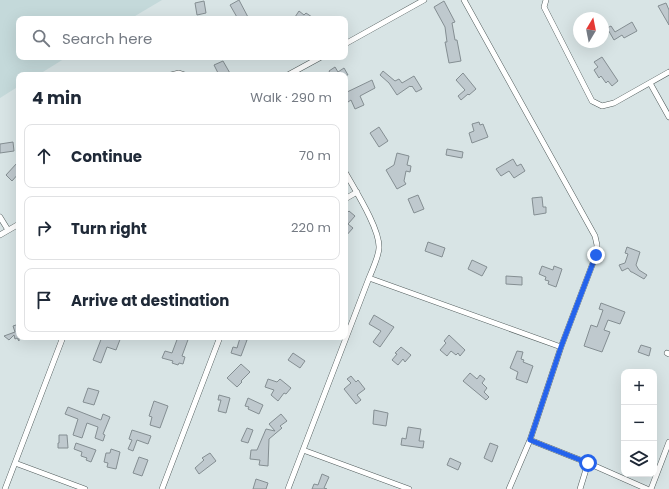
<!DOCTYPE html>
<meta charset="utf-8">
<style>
body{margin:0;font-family:Poppins,sans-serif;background:#f6f6f7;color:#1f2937}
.controls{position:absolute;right:12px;bottom:12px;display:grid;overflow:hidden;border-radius:8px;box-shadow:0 4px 16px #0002}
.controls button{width:36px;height:36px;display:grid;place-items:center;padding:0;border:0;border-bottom:1px solid #e0e1e3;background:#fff;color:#1f2937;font:20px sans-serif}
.compass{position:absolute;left:573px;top:12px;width:36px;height:36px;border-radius:50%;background:#fff;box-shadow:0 4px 16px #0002;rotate:10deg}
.stop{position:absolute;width:12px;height:12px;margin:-9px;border:3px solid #2563eb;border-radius:50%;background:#fff}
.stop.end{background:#2563eb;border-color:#fff;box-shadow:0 1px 4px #0008}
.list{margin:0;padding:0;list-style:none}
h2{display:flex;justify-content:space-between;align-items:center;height:52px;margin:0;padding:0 16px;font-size:17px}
h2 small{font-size:13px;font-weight:400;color:#747a83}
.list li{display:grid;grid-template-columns:26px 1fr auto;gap:12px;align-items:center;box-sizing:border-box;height:64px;margin:0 8px 8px;padding:0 8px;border:1px solid #e0e1e3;border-radius:8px}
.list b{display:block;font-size:15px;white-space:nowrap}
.list em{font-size:13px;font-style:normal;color:#747a83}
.icon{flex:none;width:22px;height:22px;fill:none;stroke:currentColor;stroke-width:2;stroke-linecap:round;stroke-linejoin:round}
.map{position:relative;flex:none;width:669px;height:489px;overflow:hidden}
.search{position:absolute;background:#fff;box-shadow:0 4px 16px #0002;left:16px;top:16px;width:332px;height:44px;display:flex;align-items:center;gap:10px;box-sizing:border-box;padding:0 14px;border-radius:8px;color:#747a83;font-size:15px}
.panel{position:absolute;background:#fff;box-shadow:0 4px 16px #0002;left:16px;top:72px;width:332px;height:268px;border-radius:8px}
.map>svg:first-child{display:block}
</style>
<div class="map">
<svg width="669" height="489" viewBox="0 0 669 489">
<rect width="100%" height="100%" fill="#d8e4e5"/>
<path fill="#c4d9da" d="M0 0H162L130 19H19V57H67L38 75H19V86L0 98Z"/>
<path fill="#bfc9ce" stroke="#848e92" d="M239 0 249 19H238L230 5Z
M204 1 206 13 197 15 195 3Z
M444 1 455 22 452 23 455 40H457L461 61 449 63 445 42H447L445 27 434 7Z
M666 3 669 10V25L658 6Z
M299 11 304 15 306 13 315 19H299L295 17Z
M632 22 637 31 624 38 622 35 614 40 607 28 611 26 615 32Z
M602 57 618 81 612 86 608 81 606 83 601 76 599 78 594 70 598 67 594 62Z
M223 61 231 75H219L214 65Z
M335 67 338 72 344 68 348 75H331L329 71Z
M383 71 395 81 399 79 402 83 414 76 422 89 416 92 412 86 411 87 410 86 397 95 389 83 380 75Z
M463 73 476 89 469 95 468 94 461 100 458 96 465 90 456 80Z
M372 80 375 88 360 96 364 105 355 109 351 100 348 102 345 96V93Z
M479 122 480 125 483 124 488 137 472 143 469 133 474 131 472 124Z
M379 127 388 141 379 147 370 133Z
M13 142 14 151 0 153V144Z
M447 149 463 152 462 158 446 155Z
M397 153 409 156 407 165 411 166 410 172 406 171 404 181 406 184 397 189 386 170 394 165Z
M513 159 517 166 521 164 525 171 514 178 509 171 501 176 496 169Z
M17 163 19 165V173L12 181 6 175Z
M418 195 424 209 414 213 408 199Z
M542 197 543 207H546V213L534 215 532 198Z
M349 211 355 216 348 224 353 228 345 237V215Z
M428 242 445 248 442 257 425 251Z
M627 247 640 252 636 265 639 270 647 275 644 279 632 272H631L628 268 622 271 619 265 625 263 628 254 625 253Z
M472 260 487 267 482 276 468 269Z
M542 266 553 270 554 266 562 269 556 287 548 284 549 281 545 280 546 277 539 274Z
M506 276 522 277V285L506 284Z
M601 303 625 312 620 324 608 320 604 330 610 332 602 352 584 346 591 325 597 327 603 310 599 309Z
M374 315 394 327 380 347 373 342 381 331 369 324Z
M19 324V341L17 338 15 339 14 335 9 340 4 336 15 332 13 326Z
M449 335 465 350 460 356 458 353 456 355 451 351 447 356 440 350 446 343 444 341Z
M102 337H121L116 350 107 347 101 363 93 360Z
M178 337H189L182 356 185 357 183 364 179 363 178 365 172 363 173 361 162 358 165 351 172 353Z
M240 338 247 340 241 356 231 353 233 347 237 348Z
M641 345 651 348 649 356 638 352Z
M401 347 411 355 405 362 403 359 398 365 392 360 397 354 395 353Z
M517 351 523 352 521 359 524 360 523 362 533 366 527 383 516 379 518 372 510 368Z
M293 353 305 361 300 368 288 360Z
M241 364 250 372 241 381 242 382 237 387 227 378Z
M470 373 477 379 480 375 485 379 482 383 487 388 484 392 489 397 486 400 463 381Z
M351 376 356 382 358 380 365 389 357 395 361 400 356 404 344 389 351 383 347 379Z
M268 379 277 382 280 379 291 388 286 394 284 393 278 401 271 395 274 390 265 387Z
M88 388 99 391 94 405 83 402Z
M219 395 230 398 226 413 218 411 221 400H218Z
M248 398 263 405 259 414 248 409 249 407 245 406Z
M154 401 168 406 160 428 150 425 152 417 149 416Z
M68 407 101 420 103 414 110 417 103 434 105 435 103 441 95 438 98 427 87 423 82 438 73 435 78 419 65 414Z
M374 410 388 413 386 426 373 424Z
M281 414 287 421 280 426 282 428 269 439 268 466 259 465 260 460 250 459 251 450H257L266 429 275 431 269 424Z
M408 427 421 429 419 441H424L423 448 401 445 402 438 406 439Z
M247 428 253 430 248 443 241 441Z
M132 430 151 436 148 444 137 440 133 451 128 449 132 440 129 439Z
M59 435H67L68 448H58V443H59Z
M76 443 96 450 91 462 86 460 87 458 81 456 82 452 74 449Z
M490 443 498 446 492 462 484 458Z
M111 449 120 452 116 469 107 467 108 463 104 462 106 453H110Z
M210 453 216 461 199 474 195 468 204 460 202 458Z
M139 457 148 460 142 476 133 473Z
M450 458 461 463 458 470 447 465Z
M322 474 329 477 324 488 327 489H312L314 484 318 485Z
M256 479 268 483 266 489H253Z"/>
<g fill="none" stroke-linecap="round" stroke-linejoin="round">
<defs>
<path id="minor" d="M464 0 595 236 597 245 596 255 561 347 530 440 509 489
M546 0 544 7 592 101 602 106 614 103 669 72
M345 44 424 0
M171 75 179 73 185 75
M288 75 321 57
M650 83 669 117
M345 199 357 192
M0 217 8 230
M0 235 19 224
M369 278 561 347
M667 353 669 354
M530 440 588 463 647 489
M303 450 409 489
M15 463 85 489
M5 489 63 337
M162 489 220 337
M288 489 369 278C372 271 379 255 379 248 380 229 355 190 345 172
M580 489 588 463
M651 489 669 442"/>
</defs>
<use href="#minor" stroke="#515c5c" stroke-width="6"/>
<use href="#minor" stroke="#fff" stroke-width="5"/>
</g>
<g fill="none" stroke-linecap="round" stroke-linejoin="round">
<path stroke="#2563eb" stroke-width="5" d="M588 463 530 440 561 347 596 255"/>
</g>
</svg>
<div class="controls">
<button>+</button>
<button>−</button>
<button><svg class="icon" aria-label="layers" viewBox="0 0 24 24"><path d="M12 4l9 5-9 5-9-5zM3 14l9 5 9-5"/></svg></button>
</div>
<svg class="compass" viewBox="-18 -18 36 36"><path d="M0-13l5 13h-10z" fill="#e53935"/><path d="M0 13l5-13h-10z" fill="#747a83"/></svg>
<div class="stop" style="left:588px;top:463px"></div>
<div class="stop end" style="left:596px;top:255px"></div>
<div class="search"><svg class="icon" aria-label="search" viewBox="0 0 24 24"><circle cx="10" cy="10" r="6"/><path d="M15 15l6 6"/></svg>Search here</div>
<section class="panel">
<h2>4 min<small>Walk · 290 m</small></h2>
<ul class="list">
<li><svg class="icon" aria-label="ahead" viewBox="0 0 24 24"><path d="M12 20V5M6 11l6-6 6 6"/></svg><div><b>Continue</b></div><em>70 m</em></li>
<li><svg class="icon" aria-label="right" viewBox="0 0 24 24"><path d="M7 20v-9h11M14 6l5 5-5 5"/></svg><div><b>Turn right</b></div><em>220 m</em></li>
<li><svg class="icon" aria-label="arrive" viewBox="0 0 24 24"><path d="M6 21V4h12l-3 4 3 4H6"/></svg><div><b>Arrive at destination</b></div></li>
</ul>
</section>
</div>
